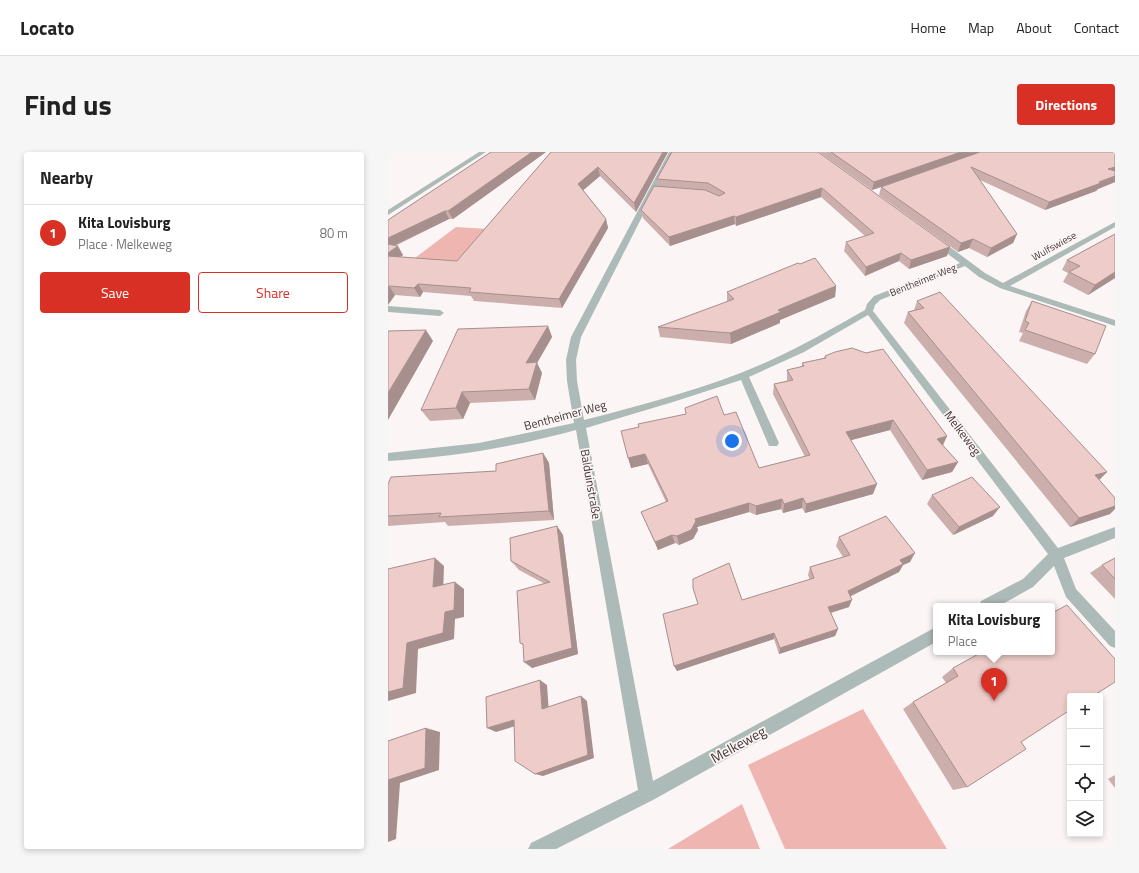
<!DOCTYPE html>
<meta charset="utf-8">
<style>
body{margin:0;font-family:"Titillium Web",sans-serif;background:#f6f6f6;color:#222}
.controls{position:absolute;right:12px;bottom:12px;display:grid;overflow:hidden;border-radius:4px;box-shadow:0 2px 6px #0003}
.controls button{width:36px;height:36px;display:grid;place-items:center;padding:0;border:0;border-bottom:1px solid #e0e0e0;background:#fff;color:#222;font:20px sans-serif}
.you{position:absolute;left:344px;top:289px;width:14px;height:14px;margin:-10px;border:3px solid #fff;border-radius:50%;background:#1a73e8;box-shadow:0 0 0 6px #1a73e833}
.badge{display:grid;place-items:center;width:26px;height:26px;border-radius:50%;background:#d93025;color:#fff;font-size:13px;font-weight:700}
.pin{position:absolute;translate:-50% -33px;filter:drop-shadow(0 1px 2px #0008)}
.pin::after{content:'';position:absolute;top:21px;width:14px;height:12px;background:inherit;clip-path:polygon(0 0,100% 0,50% 100%)}
.popup{position:absolute;left:545px;top:451px;width:122px;height:52px;box-sizing:border-box;display:grid;place-content:center;border-radius:4px;background:#fff;filter:drop-shadow(0 1px 3px #0005);font-size:13px;white-space:nowrap;color:#767676}
.popup b{font-size:15px;color:#222}
.popup::after{content:'';position:absolute;left:50%;top:100%;margin-left:-8px;border:8px solid transparent;border-top-color:#fff}
.list{margin:0;padding:0;list-style:none}
h2{display:flex;justify-content:space-between;align-items:center;height:52px;margin:0;padding:0 16px;font-size:17px}
h2 small{font-size:13px;font-weight:400;color:#767676}
.list li{display:grid;grid-template-columns:26px 1fr auto;gap:12px;align-items:center;box-sizing:border-box;height:56px;padding:0 16px;border-top:1px solid #e0e0e0}
.list b{display:block;font-size:15px;white-space:nowrap}
.list p{margin:0;font-size:13px;white-space:nowrap;color:#767676}
.list em{font-size:13px;font-style:normal;color:#767676}
.actions{display:flex;gap:8px;padding:12px 16px}
.actions a{flex:1;padding:9px 0;border:1px solid #d93025;border-radius:4px;text-align:center;font-size:14px;color:#d93025}
.actions .main{background:#d93025;color:#fff}
.icon{flex:none;width:22px;height:22px;fill:none;stroke:currentColor;stroke-width:2;stroke-linecap:round;stroke-linejoin:round}
.map{position:relative;flex:none;width:727px;height:697px;overflow:hidden;border-radius:4px}
header{display:flex;align-items:center;gap:24px;box-sizing:border-box;height:56px;padding:0 20px;background:#fff;border-bottom:1px solid #e0e0e0}
header strong{font-size:19px}
nav{display:flex;gap:22px;margin-inline-start:auto;font-size:14px}
.intro{display:flex;align-items:center;justify-content:space-between;box-sizing:border-box;height:96px;padding:0 24px}
h1{margin:0;font-size:28px}
.button{padding:10px 18px;border-radius:4px;background:#d93025;color:#fff;font-size:14px;font-weight:700}
main{display:flex;gap:24px;padding:0 24px}
aside{flex:1;background:#fff;border-radius:4px;box-shadow:0 2px 6px #0003}
.map>svg:first-child{display:block}
</style>
<header>
<strong>Locato</strong>
<nav><a>Home</a><a>Map</a><a>About</a><a>Contact</a></nav>
</header>
<div class="intro"><h1>Find us</h1><a class="button">Directions</a></div>
<main>
<aside>
<h2>Nearby<small></small></h2>
<ul class="list">
<li><span class="badge">1</span><div><b>Kita Lovisburg</b><p>Place · Melkeweg</p></div><em>80 m</em></li>
</ul>
<div class="actions"><a class="main">Save</a><a>Share</a></div>
</aside>
<div class="map">
<svg width="727" height="697" viewBox="0 0 727 697">
<rect width="100%" height="100%" fill="#fcf5f5"/>
<path fill="#efb5b1" d="M68 75 100 77 69 113 23 109Z
M475 557 559 697H397L360 613Z
M354 652 372 697H280Z"/>
<g fill="none" stroke-linecap="round" stroke-linejoin="round">
<path fill="#acbbb7" fill-rule="evenodd" d="M91 0H98L0 63V58Z
M281 0H287L193 185 188 208 189 229 196 268C258 252 323 235 381 209 414 194 445 176 477 158L479 152 486 144 572 111 545 91V87H551L597 121 615 131 727 70V75L622 134 727 168V174L612 136 591 125 577 114 492 148 487 153 485 159 670 396 727 375V386L676 406 688 437 727 479V496L722 494 678 445 666 414 645 435 611 454H591L593 449 635 427 660 402 480 163 416 200 361 225 391 291 389 294H381L353 228 285 250 198 276 265 629 548 475V490L265 648 168 697H140L143 691 250 638 188 278C126 295 64 305 0 309V301L91 291 186 271 179 229 178 208 183 185Z
M0 154 52 158 56 161 52 164 0 160Z"/>
</g>
<path fill="#ccafad" d="M103 0H158L65 67H61L7 94 15 103 12 105 69 109 163 0H280L248 60 212 24 195 38 218 67 220 76 174 156 86 149 83 144 35 140 32 145 7 143 0 153V68Z
M430 0 559 104 521 117 511 109 477 124 456 99 458 90 477 84 433 45 348 74 347 72 282 94 255 66 253 58 270 35 269 27Z
M431 0H727V30L710 37 708 39 657 58 592 28 629 82 625 91 599 105 581 96 570 100 491 43 493 35 484 38Z
M727 82V126L700 143 675 130 680 121 674 118 679 108Z
M448 134 447 145 392 168V171L343 192 272 185 270 175 339 150V140Z
M529 149 719 320 711 328 722 362 682 375 516 171 520 160 526 158Z
M644 149 707 202 699 212 631 189 635 181 631 180 638 159Z
M160 174 164 185 149 211 154 221 147 248 82 251 75 267 42 269 33 258Z
M437 204 559 284 555 294 570 310 564 320 534 328 502 278 463 288 485 342 417 361 414 356 395 361 393 357 368 363 361 360 309 375 310 378 305 387 291 393 287 391 270 398 257 369 253 360 278 350 260 312 243 316 251 275 298 262 297 256 336 263 371 316 417 305 385 242 386 232 399 229V218L414 215V211L436 206Z
M155 301 161 311 166 368 60 374 57 370 0 374V332L108 319Z
M544 343 605 364 565 383 539 352Z
M169 374 175 383 190 502 144 516 135 493 132 491 157 432 131 418 123 409Z
M451 385 522 410 515 413 511 420 462 444 461 455 443 461 450 477 447 484 391 502 386 487 289 519 422 428 420 423 422 415 455 405 448 394Z
M727 406V447L702 421 714 413Z
M565 516 633 590 579 635 565 638 515 557 525 550 558 531 554 525Z
M727 623V636L720 627Z"/>
<path fill="#a68f8d" d="M144 0H158L65 67 60 59Z
M275 0H280L248 60 246 51Z
M573 0H593L484 38 486 30Z
M210 15 212 24 192 41 190 32Z
M727 15V22L720 17Z
M727 24V30L710 37 708 39 657 58 661 50Z
M434 36 433 45 348 74V65Z
M57 59 61 67 1 96 0 95V86Z
M346 64 347 72 282 94 281 85Z
M218 67 220 76 174 156 171 147Z
M629 82 625 91 599 105 603 96Z
M585 87 581 96 570 100 573 91Z
M10 94 15 103 2 113 0 110V101Z
M562 95 559 104 521 117 523 108Z
M513 101 511 109 477 124 478 115Z
M727 120V126L700 143 707 133Z
M30 132 35 140 32 145 26 136Z
M1 134 7 143 0 153V136Z
M448 134 447 145 392 168V171L343 192 342 181 390 158Z
M160 174 164 185 149 211 154 221 147 248 141 237 138 211Z
M38 178 45 189 0 268V241Z
M74 240 82 251 75 267 68 256Z
M505 268 502 278 456 290 458 280Z
M559 284 554 294 549 287Z
M155 301 161 311 166 368 161 359Z
M257 302 260 312 243 316 240 306Z
M570 310 564 320 534 328 539 318Z
M719 320 709 330 707 323Z
M489 332 485 342 417 361 418 352Z
M415 346 414 356 395 361 396 352Z
M394 347 393 357 368 363V354Z
M361 351V360L309 375 310 378 305 387 291 393 289 384 307 367Z
M727 354V357L722 362 682 375 691 366Z
M612 355 605 364 565 383 571 375Z
M169 374 175 383 190 502 144 516 136 510 184 496Z
M284 383 287 391 270 398 267 390Z
M527 401 522 410 515 413 511 420 457 447 460 439 512 408Z
M47 406 56 414 55 443 45 435Z
M67 430 76 437V465L67 467 66 487 30 497 28 541 0 549V540L19 491 57 460Z
M464 448 461 455 438 462 440 455Z
M450 477 447 484 391 502 392 496Z
M386 481V487L289 519 286 514Z
M152 528 159 533 161 561 154 557Z
M193 544 199 549 206 606 155 624 147 622Z
M126 568 134 572 108 580 99 576Z
M38 576 52 580 51 618 12 631 8 687 0 690V628Z"/>
<path fill="#edccc9" stroke="#a68f8d" d="M103 0H144L60 59H57L0 86V68Z
M163 0H275L246 51 210 15 190 32 218 67 171 147 81 140 83 136 30 132 26 136 1 134 0 136V104L69 109Z
M284 0H430L562 95 523 108 513 101 478 115 458 90 486 81 434 36 348 65 346 64 281 85 253 58 266 34 317 38 331 44 337 41 320 31 269 27Z
M443 0H573L486 30Z
M592 0H727V15L720 17 727 19V24L711 30 713 31 661 50 583 15 629 82 603 96 585 87 573 91 493 35Z
M727 82V120L707 133 681 120 692 114 679 108Z
M0 92 10 94 0 101Z
M427 106 448 134 390 158 393 160 342 181 270 175 346 147 339 140 410 111 412 112Z
M552 140 719 320 707 323 727 346V354L691 366 520 160 536 156 529 149Z
M644 149 718 174 707 202 637 178 641 171 637 169Z
M160 174 138 211 149 210 141 237 74 240 68 256 33 258 70 177Z
M38 178 0 241V179Z
M464 196 478 201 495 197 559 284 549 287 570 310 539 318 505 268 458 280 489 332 418 352 415 346 396 352 394 347 368 354 361 351 307 367 308 369 303 378 289 384 284 383 267 390 253 360 280 349 257 302 240 306 233 279 251 275 250 272 298 262 297 256 329 244 336 263 348 260 371 316 422 303 386 232 405 228 399 218 416 214 414 211 438 206 437 204 447 200Z
M155 301 161 359 51 365 53 361 0 364V332L3 325 108 319V312Z
M584 325 612 355 571 375 544 343Z
M498 364 527 401 512 408 515 412 460 439 464 448 440 455 450 477 392 496 386 481 286 514 275 462 310 452 305 436V427L341 411 354 448 426 426 422 415 462 403 451 385Z
M169 374 184 496 136 510 135 492 132 491 129 439 162 430 123 409 122 386Z
M47 406 45 435 67 430 66 458 57 460 55 481 19 491 15 536 0 540V417Z
M727 406V427L714 413Z
M679 453 727 507V530L705 544H682V558L633 590 638 597 579 635 525 550 570 524 565 516 594 500H664V461Z
M152 528 154 557 193 544 200 603 147 622 127 609 126 568 99 576 98 545Z
M38 576 37 616 0 628V589Z"/>
<g text-anchor="middle" dominant-baseline="central" stroke-width="3.5" stroke-linejoin="round" paint-order="stroke">
<g font-size="10" fill="#443736" stroke="#fcf5f5">
<text transform="translate(666 94) rotate(-29)">Wulfswiese</text>
<text transform="translate(535 128) rotate(-22)">Bentheimer Weg</text>
</g>
<g font-size="12" fill="#443736" stroke="#fcf5f5">
<text transform="translate(177 263) rotate(-15)">Bentheimer Weg</text>
<text transform="translate(575 281) rotate(53)">Melkeweg</text>
<text transform="translate(203 332) rotate(80)">Balduinstraße</text>
</g>
<g font-size="14" fill="#443736" stroke="#fcf5f5">
<text transform="translate(350 592) rotate(-29)">Melkeweg</text>
</g>
</g>
</svg>
<div class="controls">
<button>+</button>
<button>−</button>
<button><svg class="icon" aria-label="locate" viewBox="0 0 24 24"><circle cx="12" cy="12" r="6"/><path d="M12 2v4M12 18v4M2 12h4M18 12h4"/></svg></button>
<button><svg class="icon" aria-label="layers" viewBox="0 0 24 24"><path d="M12 4l9 5-9 5-9-5zM3 14l9 5 9-5"/></svg></button>
</div>
<div class="you"></div>
<div class="pin badge" style="left:606px;top:549px">1</div>
<div class="popup"><b>Kita Lovisburg</b>Place</div>
</div>
</main>
